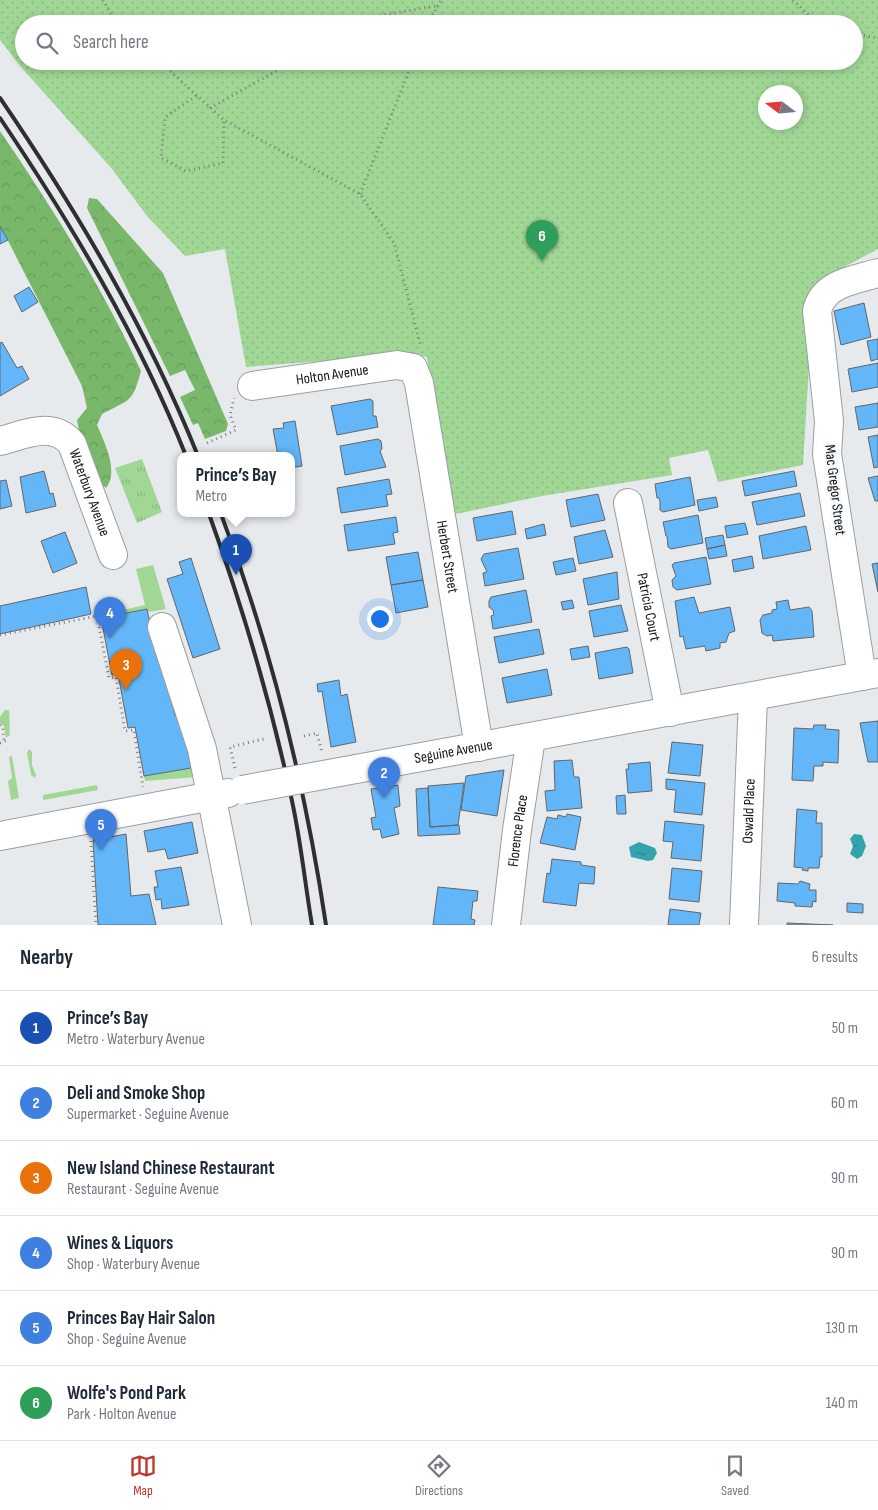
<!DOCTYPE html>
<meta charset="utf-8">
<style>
body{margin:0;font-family:"Sofia Sans Condensed",sans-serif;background:#f2f2f3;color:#1f2937}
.compass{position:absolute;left:758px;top:85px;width:45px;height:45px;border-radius:50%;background:#fff;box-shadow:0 2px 8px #0003;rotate:286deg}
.you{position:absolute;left:379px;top:618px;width:18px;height:18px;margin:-12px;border:4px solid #fff;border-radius:50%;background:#1a73e8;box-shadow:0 0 0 8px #1a73e833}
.badge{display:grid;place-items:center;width:32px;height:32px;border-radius:50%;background:#c0322a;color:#fff;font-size:16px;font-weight:700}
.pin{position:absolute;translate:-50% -41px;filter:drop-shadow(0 1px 2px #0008)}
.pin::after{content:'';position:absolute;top:26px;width:18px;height:15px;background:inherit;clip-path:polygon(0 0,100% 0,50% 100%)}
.popup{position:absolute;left:177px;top:452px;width:118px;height:65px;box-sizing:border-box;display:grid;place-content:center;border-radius:10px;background:#fff;filter:drop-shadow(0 1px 4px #0005);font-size:16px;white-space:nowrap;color:#747a83}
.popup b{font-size:19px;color:#1f2937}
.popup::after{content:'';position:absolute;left:50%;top:100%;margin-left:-10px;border:10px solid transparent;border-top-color:#fff}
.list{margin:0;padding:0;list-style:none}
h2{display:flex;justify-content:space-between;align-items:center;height:65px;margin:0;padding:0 20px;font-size:21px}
h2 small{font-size:16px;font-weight:400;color:#747a83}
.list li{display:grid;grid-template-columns:32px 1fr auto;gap:15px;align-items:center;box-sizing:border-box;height:75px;padding:0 20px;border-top:1px solid #e0e1e3}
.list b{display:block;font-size:19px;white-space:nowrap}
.list p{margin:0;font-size:16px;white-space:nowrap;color:#747a83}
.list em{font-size:16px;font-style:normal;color:#747a83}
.icon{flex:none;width:28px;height:28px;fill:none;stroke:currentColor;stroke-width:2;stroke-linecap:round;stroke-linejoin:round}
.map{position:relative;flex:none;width:878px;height:925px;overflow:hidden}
.search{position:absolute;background:#fff;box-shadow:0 2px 8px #0003;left:15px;right:15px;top:15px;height:55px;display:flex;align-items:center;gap:12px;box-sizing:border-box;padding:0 18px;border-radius:28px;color:#747a83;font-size:19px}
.sheet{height:515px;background:#fff}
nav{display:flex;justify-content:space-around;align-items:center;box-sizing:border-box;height:70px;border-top:1px solid #e0e1e3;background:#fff;font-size:14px;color:#747a83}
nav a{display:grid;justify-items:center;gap:2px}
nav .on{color:#c0322a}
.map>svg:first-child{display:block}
</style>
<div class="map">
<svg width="878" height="925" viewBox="0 0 878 925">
<defs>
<pattern id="grass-tufts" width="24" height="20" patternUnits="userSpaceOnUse" patternTransform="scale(1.25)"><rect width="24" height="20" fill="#a0d795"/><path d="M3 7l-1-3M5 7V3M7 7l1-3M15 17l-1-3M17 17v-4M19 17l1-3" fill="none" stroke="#89b880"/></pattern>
<pattern id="forest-crowns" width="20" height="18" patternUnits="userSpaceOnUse" patternTransform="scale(1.25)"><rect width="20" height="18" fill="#79b86b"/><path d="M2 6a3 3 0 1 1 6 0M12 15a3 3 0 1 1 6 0" fill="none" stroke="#689d5c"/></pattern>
<pattern id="park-dots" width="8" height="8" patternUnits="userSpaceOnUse" patternTransform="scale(1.25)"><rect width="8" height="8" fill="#a0d795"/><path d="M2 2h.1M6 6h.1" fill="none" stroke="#89b880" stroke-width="1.8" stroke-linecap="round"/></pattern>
<pattern id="water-ripples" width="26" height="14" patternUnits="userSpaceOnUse" patternTransform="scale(1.25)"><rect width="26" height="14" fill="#32a4ae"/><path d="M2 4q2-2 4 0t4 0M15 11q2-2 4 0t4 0" fill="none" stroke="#29848c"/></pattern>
</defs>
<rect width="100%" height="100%" fill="#e7eaed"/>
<path fill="url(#grass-tufts)" d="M142 459 162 512 137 523 115 468Z"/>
<path fill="url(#forest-crowns)" d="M0 131C52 207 102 287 141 371 132 404 130 399 102 414L97 425C105 443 119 472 106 488L100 483 81 441 77 420 87 408 82 386 0 225Z
M89 198 97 199 163 273 228 424 226 431 205 439 198 423 193 425 180 397 195 390 185 370 170 376 87 208Z"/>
<path fill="url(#park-dots)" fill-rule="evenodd" d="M0 0H878V249L846 266 813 299 803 465 718 482 708 450 669 458 672 475 542 496 451 515 434 423 427 357 412 354 246 367 225 249 185 256 147 216 112 169 21 67 0 40ZM24 24H854V61H24ZM766 92H796V122H766Z"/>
<path fill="#a0d795" d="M153 565 166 609 148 612 147 609 101 618 99 612 107 603 109 613 145 605 136 569Z
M5 710H9C10 719 9 726 10 735L6 738 4 726 0 723V717Z
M29 749 32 752V765L36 775 35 778 31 775 27 753Z
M12 756 19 798 11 800 8 781 12 778 9 757Z
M196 767 197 777 145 781 144 776Z
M97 785 98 790 43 800V795Z"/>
<path fill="url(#water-ripples)" d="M854 834 862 835 866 846 862 856 857 859 850 854 853 846 850 839Z
M639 842 655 848 657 853 653 860 648 861 631 857 629 847Z"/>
<path fill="#63b6f7" stroke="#636669" d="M0 226 8 240 0 244Z
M29 287 38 302 22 312 14 296Z
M864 303 871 337 841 345 834 311Z
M878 339V359L871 361 867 341Z
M2 342 17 368 22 366 29 379 0 396V343Z
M878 363V387L852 392 848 369Z
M370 399 373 401V416H376L378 427 337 435 331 406Z
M878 403V427L859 430 855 407Z
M295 421 302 466 291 468V456H278L273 429 284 428 283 423Z
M878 435V467L874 468 868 437Z
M378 439 381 441 382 449 380 451 386 467 345 475 340 446Z
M44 471 50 494 53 493 56 506 26 513 20 477Z
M794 471 797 486 745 496 742 481Z
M878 476V501H875L868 478Z
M690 477 695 505 663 512 660 510V501L659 498H657L655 484Z
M389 479 392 494 386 495 388 506 341 513 337 488Z
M6 480 12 506 0 509V481Z
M800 493 805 516 757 525 752 502Z
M598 494 605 520 571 527 566 500Z
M716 497 718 507 699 511 697 500Z
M512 511 516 534 477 541 473 518Z
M698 515 703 543 671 549 668 547 667 536H666L663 522Z
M396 517 398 532 393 533 395 544 348 551 344 525Z
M745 523 748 534 727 538 725 526Z
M544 524 546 535 527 539 525 529Z
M806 526 811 550 763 559 759 536Z
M605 530 613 557 579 564 574 537Z
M65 532 77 563 53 573 41 541Z
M723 535 725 545 707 549 705 538Z
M725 545 727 556 709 559 707 549Z
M518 548 524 579 485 586 483 573 487 572 481 559 484 554Z
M418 552 423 580 391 585 386 557Z
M752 556 754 568 734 572 732 560Z
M706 557 711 584 677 590 673 587 672 580 676 576 672 565 674 563Z
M191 558 220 649 193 658 167 579 183 574 179 562Z
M573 558 576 571 556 575 553 562Z
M878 563V592L872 564Z
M617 572 619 599 588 605 583 579Z
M423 580 428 607 396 613 391 585Z
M86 587 91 614 0 634V606Z
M526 590 532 622 493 629 491 616 494 615 493 610 489 607V601L491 597Z
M694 597 699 613 730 607 735 631 729 633 726 642 720 643V648L706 651 705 646 686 649 683 636 680 637 675 601Z
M572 600 574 608 563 610 561 602Z
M788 600 790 610 809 607 812 611 814 637 773 641 772 635 767 636 762 633 760 620 763 615 772 613V610L777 609 776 602Z
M621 605 628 631 594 637 589 611Z
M147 609 158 662 164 661 175 716 181 715 191 768 144 776 135 727 128 728 118 674 112 675 101 618Z
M539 629 544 654 499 663 494 637Z
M588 646 590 657 572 660 570 649Z
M627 647 629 649 633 673 599 679 595 653Z
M547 669 552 695 507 703 502 678Z
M339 680 341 696 347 694 356 742 331 747 322 691 318 692 317 684Z
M878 721V762H868L860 723Z
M814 725H826L825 729 839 730 838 763 823 762V766H814L813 781 792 780 794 728 813 729Z
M672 742 703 745 700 776 668 773Z
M572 760 574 777H579L582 808 547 811 545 791 555 790 554 761Z
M650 762 652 791 628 793 626 769H629L628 764Z
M504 770 497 816 461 810 466 776Z
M666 779 705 783 702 815 674 812 676 790 666 789Z
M464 783 458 825 430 827 428 786Z
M398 785 400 806 394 808 399 834 382 838 380 829 373 830 371 818 376 817 371 789Z
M428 788 430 827 459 825 460 834 418 836 416 789Z
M625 795 626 814H617L616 796Z
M797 809 817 811 816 823H822V857H820L819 868H808V871L802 870 803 868 794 867Z
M567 814 581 817 575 850 540 843 547 817 557 819 558 815 566 817Z
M665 821 704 825 701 861 671 858 673 842 663 841Z
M192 822 198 853 168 859 165 849 148 852 144 831Z
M126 834 131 896 149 894 156 925H98L93 840Z
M552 859 581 862V865L595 867 594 884 579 883 576 906 543 902 547 873 550 874Z
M181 867 189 905 162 909 161 899 156 900 154 887H158L155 871Z
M672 868 702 871 699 902 669 899Z
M800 881 810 884 809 890H816V902L813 901 812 907 795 906V903L777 901 778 883 798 884Z
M438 887 478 891 477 901H473L471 919 475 920 474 925H433Z
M847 903 863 904V913L847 912Z
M670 909 701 913 699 925H668Z
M787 923 833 925H787Z"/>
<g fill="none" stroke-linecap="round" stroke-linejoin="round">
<defs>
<g id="minor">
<path id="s1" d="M252 386 397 365 413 368 419 383 479 747"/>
<path id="s2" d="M0 441C24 435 53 420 72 444L113 555"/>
<path id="s3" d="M628 503 670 712"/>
<path d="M162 627 202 749 237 925"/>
<path d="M862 676 827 454 829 421 817 311C823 283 855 280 878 273"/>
<path id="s4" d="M356 769 878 673"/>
<path d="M0 836 228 793"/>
<path id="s5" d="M506 925 517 830 531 738"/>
<path id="s6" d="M744 925 753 697"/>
</g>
</defs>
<use href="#minor" stroke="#9b9ea1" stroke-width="30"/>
<path stroke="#797b7d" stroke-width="3" stroke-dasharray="1 4" stroke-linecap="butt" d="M103 0 117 24
M793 0 818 24
M362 24 376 16 436 6
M428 24 441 0
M854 34 878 38
M159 61 224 120 360 194 394 243 421 347
M196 96 165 117 161 158 186 171 223 163 224 120
M210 108 294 61
M360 194 413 61
M207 443 236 430 230 415 234 398
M95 615 105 600
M0 635 97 616 109 678 116 677 125 731 134 730 143 787
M0 725 3 728 4 741
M304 736 317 733 322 753
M0 743 7 740
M235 768 230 747 264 739
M91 841 96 925"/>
<use href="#minor" stroke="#fff" stroke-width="28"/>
<path stroke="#2e2f31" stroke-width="4" d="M0 98C77 211 147 329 198 456
M0 118C72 225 139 337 186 456
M209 514C243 608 271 703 292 801 301 842 305 884 312 925
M221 514C271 647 305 784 326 925"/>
<defs>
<path id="minor-bridge" d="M242 790 356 769"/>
</defs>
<use href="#minor-bridge" stroke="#9b9ea1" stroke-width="30" stroke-linecap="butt"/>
<use href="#minor-bridge" stroke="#fff" stroke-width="28"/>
</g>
<g text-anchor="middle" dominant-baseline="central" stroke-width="4.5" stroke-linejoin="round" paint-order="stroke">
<g font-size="15" fill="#111213" stroke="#f4f8fb">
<text stroke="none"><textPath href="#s1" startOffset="81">Holton Avenue</textPath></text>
<text transform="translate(835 490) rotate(83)">Mac Gregor Street</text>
<text stroke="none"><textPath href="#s2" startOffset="129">Waterbury Avenue</textPath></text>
<text stroke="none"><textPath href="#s1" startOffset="355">Herbert Street</textPath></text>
<text stroke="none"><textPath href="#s3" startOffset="106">Patricia Court</textPath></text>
<text stroke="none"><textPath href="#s4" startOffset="99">Seguine Avenue</textPath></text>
<text stroke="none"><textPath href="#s6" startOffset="114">Oswald Place</textPath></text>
<text stroke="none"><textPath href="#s5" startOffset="95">Florence Place</textPath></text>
</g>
</g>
</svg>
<svg class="compass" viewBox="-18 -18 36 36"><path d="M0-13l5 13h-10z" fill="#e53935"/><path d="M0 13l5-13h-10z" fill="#747a83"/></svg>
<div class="you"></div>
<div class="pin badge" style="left:236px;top:575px;background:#1a4fb4">1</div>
<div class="popup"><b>Prince’s Bay</b>Metro</div>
<div class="pin badge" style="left:384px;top:798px;background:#3f7fe0">2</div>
<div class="pin badge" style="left:126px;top:690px;background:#e8710a">3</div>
<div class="pin badge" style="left:110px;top:638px;background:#3f7fe0">4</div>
<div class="pin badge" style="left:101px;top:850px;background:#3f7fe0">5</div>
<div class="pin badge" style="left:542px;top:261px;background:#2e9e5b">6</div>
<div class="search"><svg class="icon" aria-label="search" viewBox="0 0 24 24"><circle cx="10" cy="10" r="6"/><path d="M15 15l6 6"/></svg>Search here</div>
</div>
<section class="sheet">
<h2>Nearby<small>6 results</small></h2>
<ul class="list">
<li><span class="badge" style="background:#1a4fb4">1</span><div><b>Prince’s Bay</b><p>Metro · Waterbury Avenue</p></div><em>50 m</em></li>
<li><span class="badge" style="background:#3f7fe0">2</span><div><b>Deli and Smoke Shop</b><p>Supermarket · Seguine Avenue</p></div><em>60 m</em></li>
<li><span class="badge" style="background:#e8710a">3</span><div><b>New Island Chinese Restaurant</b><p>Restaurant · Seguine Avenue</p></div><em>90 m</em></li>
<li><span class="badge" style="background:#3f7fe0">4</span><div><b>Wines &amp; Liquors</b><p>Shop · Waterbury Avenue</p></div><em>90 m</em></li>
<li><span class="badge" style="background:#3f7fe0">5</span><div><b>Princes Bay Hair Salon</b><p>Shop · Seguine Avenue</p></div><em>130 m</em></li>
<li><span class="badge" style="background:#2e9e5b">6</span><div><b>Wolfe's Pond Park</b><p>Park · Holton Avenue</p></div><em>140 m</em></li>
</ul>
</section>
<nav>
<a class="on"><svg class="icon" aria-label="map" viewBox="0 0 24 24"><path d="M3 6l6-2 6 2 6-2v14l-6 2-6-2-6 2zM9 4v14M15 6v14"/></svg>Map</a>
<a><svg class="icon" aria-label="directions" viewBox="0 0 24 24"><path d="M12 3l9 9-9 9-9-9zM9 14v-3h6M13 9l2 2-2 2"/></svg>Directions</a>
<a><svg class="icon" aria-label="saved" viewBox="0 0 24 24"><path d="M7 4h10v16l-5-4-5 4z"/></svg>Saved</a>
</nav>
